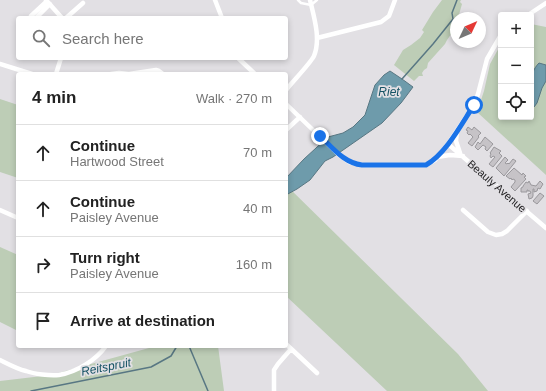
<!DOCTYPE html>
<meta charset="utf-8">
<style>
body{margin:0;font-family:Helvetica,sans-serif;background:#f6f6f6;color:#222}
.controls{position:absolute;right:12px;top:12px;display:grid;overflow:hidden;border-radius:4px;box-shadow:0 2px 6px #0003}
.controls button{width:36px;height:36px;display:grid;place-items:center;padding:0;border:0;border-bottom:1px solid #e0e0e0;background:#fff;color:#222;font:20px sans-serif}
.compass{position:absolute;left:450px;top:12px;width:36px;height:36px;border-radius:50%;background:#fff;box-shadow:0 2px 6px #0003;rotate:46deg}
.stop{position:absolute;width:12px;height:12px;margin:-9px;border:3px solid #1a73e8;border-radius:50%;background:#fff}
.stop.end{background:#1a73e8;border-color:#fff;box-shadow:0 1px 4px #0008}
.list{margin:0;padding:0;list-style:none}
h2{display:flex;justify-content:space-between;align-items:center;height:52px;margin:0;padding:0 16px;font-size:17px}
h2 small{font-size:13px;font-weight:400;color:#767676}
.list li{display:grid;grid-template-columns:26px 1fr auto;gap:12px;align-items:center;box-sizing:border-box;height:56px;padding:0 16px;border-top:1px solid #e0e0e0}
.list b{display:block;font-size:15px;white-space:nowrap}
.list p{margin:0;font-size:13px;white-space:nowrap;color:#767676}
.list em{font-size:13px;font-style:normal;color:#767676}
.icon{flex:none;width:22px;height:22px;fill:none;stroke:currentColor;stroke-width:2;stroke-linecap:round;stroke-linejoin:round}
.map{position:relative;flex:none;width:546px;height:391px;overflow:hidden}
.search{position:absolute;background:#fff;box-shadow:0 2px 6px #0003;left:16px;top:16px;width:272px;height:44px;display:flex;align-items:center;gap:10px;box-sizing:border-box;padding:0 14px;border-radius:4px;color:#767676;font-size:15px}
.panel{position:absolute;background:#fff;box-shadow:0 2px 6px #0003;left:16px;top:72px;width:272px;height:276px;border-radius:4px}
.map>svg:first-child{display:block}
</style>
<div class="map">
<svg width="546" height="391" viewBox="0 0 546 391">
<rect width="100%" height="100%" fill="#e2e0e4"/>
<path fill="#bdcdb6" d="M442 0H461L460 2 462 4 458 18H456V27L447 40 445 44 428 63 427 68 424 70 422 73 423 76H419L414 81 394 65 403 50 411 45 420 38 424 32 422 30 433 12Z
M531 24 546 27V175L477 112 484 91 490 64 501 44V117H531Z
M0 99 18 105V178L0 172Z
M286 185 458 354 488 391H387L286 296Z
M0 247 18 255V331L0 322Z
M150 346H218L224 391H0V381L51 375 149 348Z"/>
<path fill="#6e9bab" stroke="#587783" d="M539 63 546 65V81L542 88 537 103 534 107 531 108C531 93 527 75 539 63Z
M390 71 402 79 413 87 401 103 382 123 333 157 325 161 310 180 297 189 286 195V178L304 159 328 137 343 133 353 127 365 115 375 85 384 75Z"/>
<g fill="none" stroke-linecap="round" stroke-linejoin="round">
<path stroke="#587783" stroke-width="1.5" d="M402 79 433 44 453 19 452 13 457 0
M189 346 208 391
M31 391 151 367 171 356 177 346"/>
</g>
<path fill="#c6c3c7" stroke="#9a989c" d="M468 127 472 130 474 127 481 133 478 136 479 137 472 146 468 143 473 137 470 134 469 135 467 133 468 131 466 130Z
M485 137 493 144 487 151 485 149 486 147 483 145 478 150 475 147 478 142 480 144Z
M494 147 501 151 499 153 502 156 493 167 489 164 495 157 493 156 491 158 490 156 491 154 490 153Z
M505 157 508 160 505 163 507 164 508 163 509 164 513 159 516 161 504 176 496 168Z
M514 168 522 175 523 173 526 176 524 177 526 179 515 191 511 187 515 182V180L513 179 512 180 511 178 510 179 506 176Z
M529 181 531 185 536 186 540 181 543 184 540 189 538 188 537 191 534 192V189H533V196L532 198 529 199 528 194 531 193 530 191H528V190H527V192H521V188L523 187V186L526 182 528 183Z
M540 193 544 196 537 204 533 201Z"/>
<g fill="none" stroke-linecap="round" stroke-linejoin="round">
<path stroke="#fff" stroke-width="2.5" d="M298 0 301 3 311 5 317 0"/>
<path stroke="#fff" stroke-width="4.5" d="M46 0 62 18
M215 0 222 18
M528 15 546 3
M31 16 47 1
M36 18 50 4
M66 18 83 3
M317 38 381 22 389 16 395 0
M238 58 255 74
M0 64 32 74
M56 74 61 58
M111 74 119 73 129 74 156 70 159 71 163 74
M286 90C293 81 309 65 314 56 321 39 314 17 310 0
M286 104 339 155 349 162 362 165H426L435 160 448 144 474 105 478 94 487 59 501 35
M286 130 300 117
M457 131 456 141 460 153
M448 144 546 228
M437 157 450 155 463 156
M0 210 18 218
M463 210 488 232 496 235 502 234 507 231 527 211
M286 344 317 373
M0 360C8 364 17 369 26 371 34 374 50 376 59 375 77 372 96 360 106 346
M274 391V370L278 364 291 349"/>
</g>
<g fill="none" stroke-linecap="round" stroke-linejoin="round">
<path stroke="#1a73e8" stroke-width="5" d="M320 136C333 148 344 163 362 165H426C446 154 462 123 474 105"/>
</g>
<g text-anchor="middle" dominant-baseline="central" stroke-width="3.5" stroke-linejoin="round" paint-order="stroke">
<g font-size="11" fill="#242325" stroke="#e2e0e4">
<text transform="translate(497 186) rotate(41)">Beauly Avenue</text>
</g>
<g font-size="12" font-style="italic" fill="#165365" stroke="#e2e0e4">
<text x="389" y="92">Riet</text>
<text transform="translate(106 367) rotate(-11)">Reitspruit</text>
</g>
</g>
</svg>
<div class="controls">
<button>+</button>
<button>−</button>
<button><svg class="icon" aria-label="locate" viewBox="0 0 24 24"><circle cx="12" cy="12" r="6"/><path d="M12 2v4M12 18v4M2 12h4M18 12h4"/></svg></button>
</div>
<svg class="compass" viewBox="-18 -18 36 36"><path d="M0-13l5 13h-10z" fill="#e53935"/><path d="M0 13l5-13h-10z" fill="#767676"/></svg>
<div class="stop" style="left:474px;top:105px"></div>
<div class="stop end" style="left:320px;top:136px"></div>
<div class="search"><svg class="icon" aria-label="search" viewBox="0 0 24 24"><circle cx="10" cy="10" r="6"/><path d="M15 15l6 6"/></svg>Search here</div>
<section class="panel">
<h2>4 min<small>Walk · 270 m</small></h2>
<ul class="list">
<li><svg class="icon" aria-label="ahead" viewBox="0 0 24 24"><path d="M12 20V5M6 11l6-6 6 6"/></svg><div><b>Continue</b><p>Hartwood Street</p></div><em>70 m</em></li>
<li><svg class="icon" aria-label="ahead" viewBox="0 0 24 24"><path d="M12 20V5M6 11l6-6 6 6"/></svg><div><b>Continue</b><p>Paisley Avenue</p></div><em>40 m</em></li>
<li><svg class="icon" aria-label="right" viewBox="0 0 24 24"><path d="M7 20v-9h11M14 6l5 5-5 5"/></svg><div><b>Turn right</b><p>Paisley Avenue</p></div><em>160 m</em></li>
<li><svg class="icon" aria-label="arrive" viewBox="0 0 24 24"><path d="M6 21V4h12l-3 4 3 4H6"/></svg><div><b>Arrive at destination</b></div></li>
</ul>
</section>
</div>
